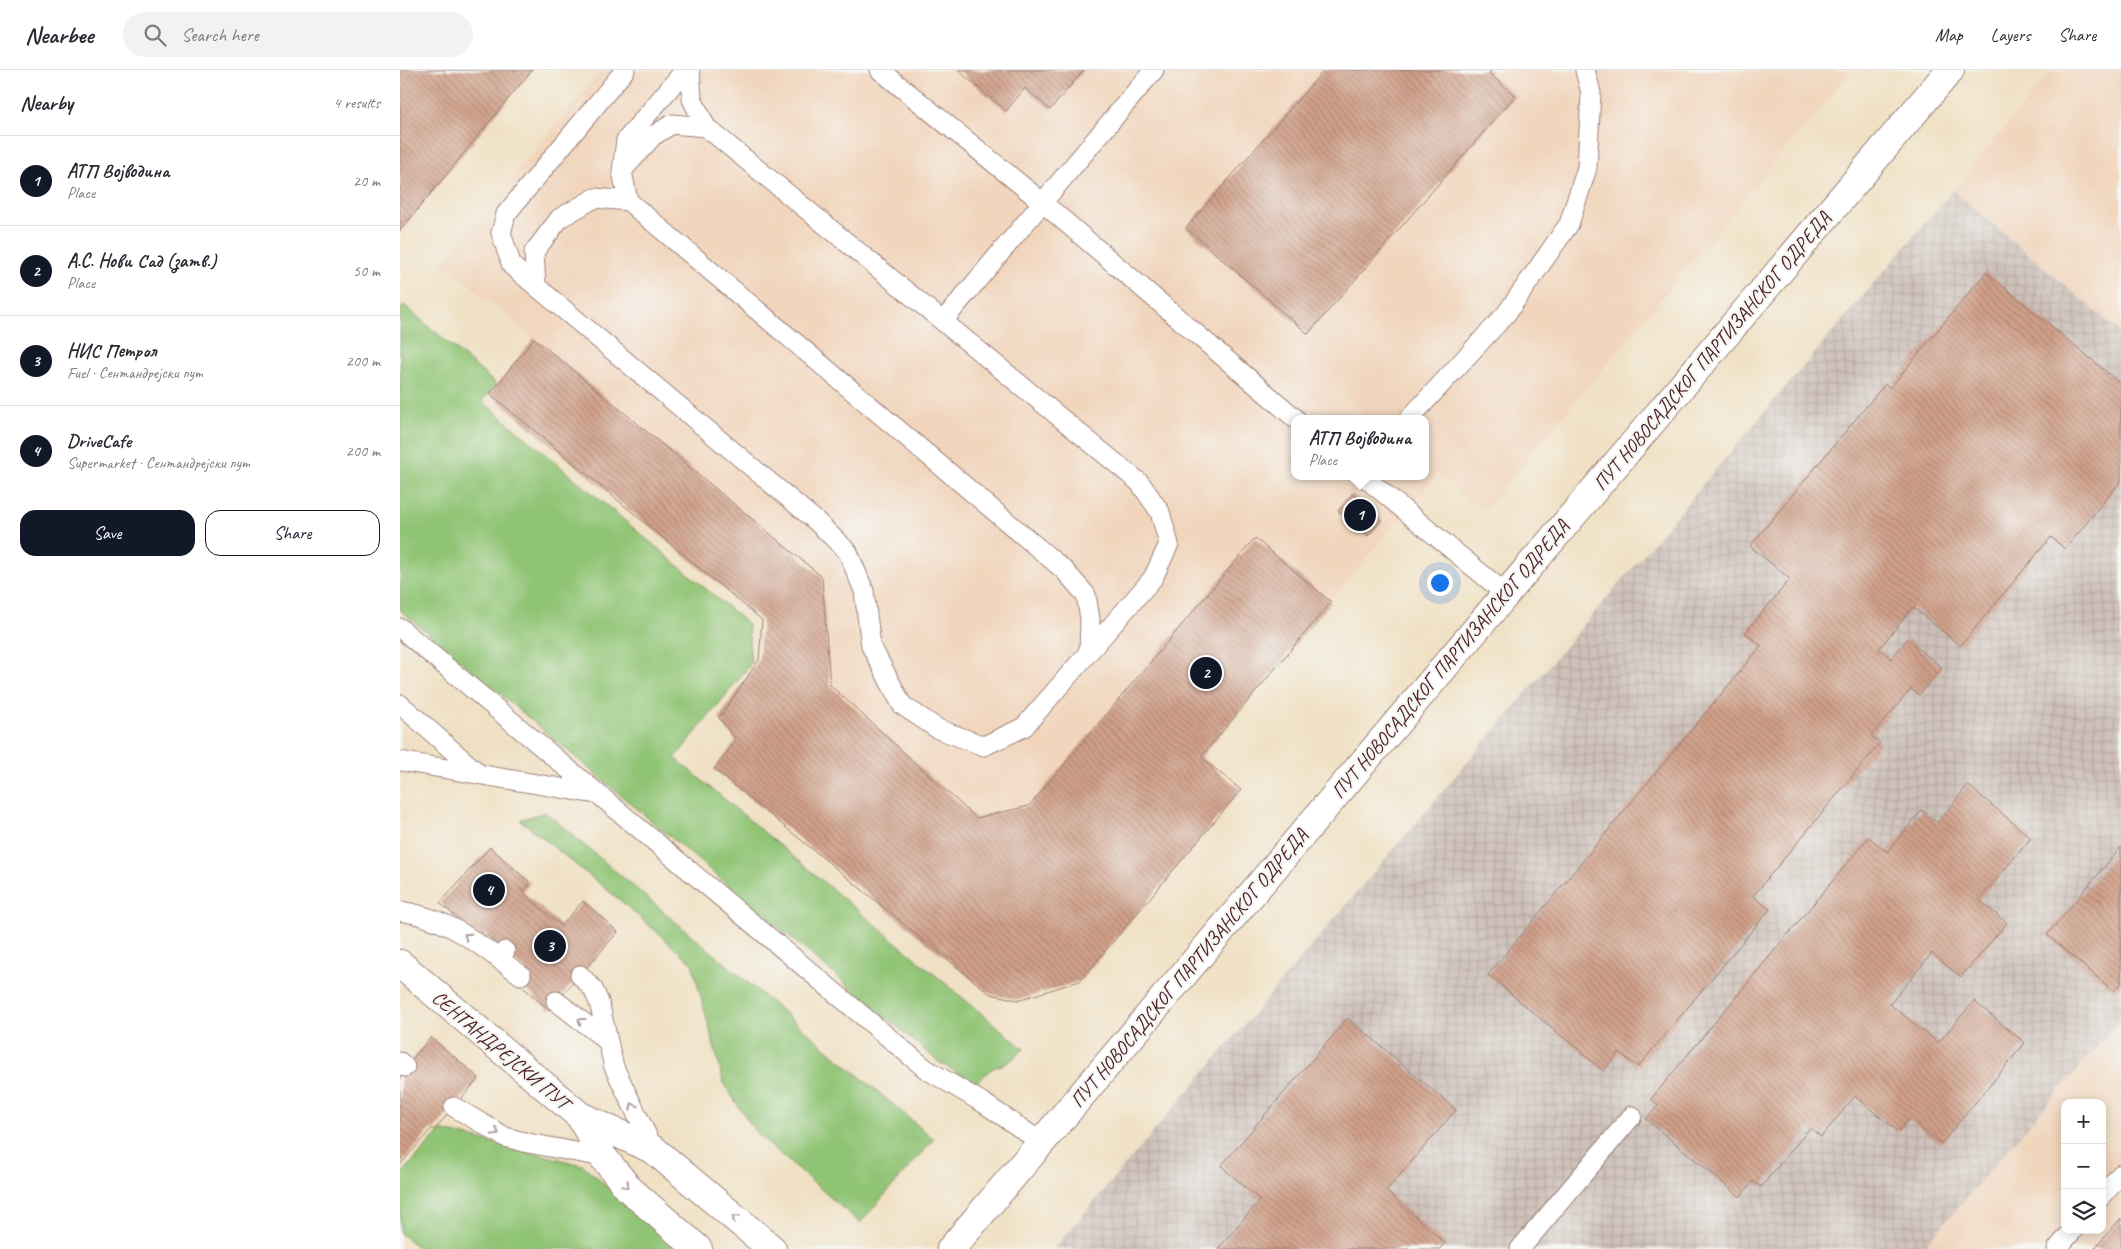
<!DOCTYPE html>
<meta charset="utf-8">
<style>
body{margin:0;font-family:Caveat,sans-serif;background:#f2f2f3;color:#2b2b33}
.controls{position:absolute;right:15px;bottom:15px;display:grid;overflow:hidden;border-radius:10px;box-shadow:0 2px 12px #0003}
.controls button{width:45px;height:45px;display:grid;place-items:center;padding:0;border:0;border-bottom:1px solid #e1e1e2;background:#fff;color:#2b2b33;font:25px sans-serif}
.you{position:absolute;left:1039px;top:512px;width:18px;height:18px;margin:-12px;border:4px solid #fff;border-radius:50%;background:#1a73e8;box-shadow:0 0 0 8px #1a73e833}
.badge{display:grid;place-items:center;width:32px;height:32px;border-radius:50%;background:#111827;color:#fff;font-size:16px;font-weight:700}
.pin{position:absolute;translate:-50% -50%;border:2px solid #fff;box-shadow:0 1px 5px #0006}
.popup{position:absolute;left:891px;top:345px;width:138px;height:65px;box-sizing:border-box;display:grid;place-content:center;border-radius:10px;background:#fff;filter:drop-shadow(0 1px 4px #0005);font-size:16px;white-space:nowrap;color:#7c7c81}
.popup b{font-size:19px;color:#2b2b33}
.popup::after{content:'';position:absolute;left:50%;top:100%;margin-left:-10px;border:10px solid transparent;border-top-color:#fff}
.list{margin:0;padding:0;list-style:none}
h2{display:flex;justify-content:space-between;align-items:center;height:65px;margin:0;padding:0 20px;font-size:21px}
h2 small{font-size:16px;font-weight:400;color:#7c7c81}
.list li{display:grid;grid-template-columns:32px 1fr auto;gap:15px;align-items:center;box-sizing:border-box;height:90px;padding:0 20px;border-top:1px solid #e1e1e2}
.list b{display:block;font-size:19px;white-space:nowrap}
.list p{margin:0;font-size:16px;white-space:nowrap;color:#7c7c81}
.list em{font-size:16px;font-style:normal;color:#7c7c81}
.actions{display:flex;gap:10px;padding:15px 20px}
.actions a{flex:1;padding:11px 0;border:1px solid #111827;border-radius:15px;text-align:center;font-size:18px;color:#111827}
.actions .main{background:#111827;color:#fff}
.icon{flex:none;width:28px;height:28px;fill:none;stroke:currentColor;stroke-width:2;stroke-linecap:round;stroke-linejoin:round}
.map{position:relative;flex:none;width:1721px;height:1179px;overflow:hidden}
header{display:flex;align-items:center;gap:30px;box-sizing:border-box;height:70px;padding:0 25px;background:#fff;border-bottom:1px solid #e1e1e2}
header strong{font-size:24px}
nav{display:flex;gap:28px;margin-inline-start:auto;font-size:18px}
.search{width:350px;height:45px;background:#f2f2f3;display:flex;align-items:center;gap:12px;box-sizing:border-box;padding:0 18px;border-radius:28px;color:#7c7c81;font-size:19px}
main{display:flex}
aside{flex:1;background:#fff}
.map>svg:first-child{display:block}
</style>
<header>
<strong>Nearbee</strong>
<div class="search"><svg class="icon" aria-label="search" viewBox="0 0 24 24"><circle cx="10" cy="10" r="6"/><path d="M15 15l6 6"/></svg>Search here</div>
<nav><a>Map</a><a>Layers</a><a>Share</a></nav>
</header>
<main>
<aside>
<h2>Nearby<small>4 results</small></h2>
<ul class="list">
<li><span class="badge">1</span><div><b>АТП Војводина</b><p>Place</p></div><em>20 m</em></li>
<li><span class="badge">2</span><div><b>А.С. Нови Сад (затв.)</b><p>Place</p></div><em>50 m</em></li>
<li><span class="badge">3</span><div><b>НИС Петрол</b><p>Fuel · Сентандрејски пут</p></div><em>200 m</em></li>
<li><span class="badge">4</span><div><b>DriveCafe</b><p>Supermarket · Сентандрејски пут</p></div><em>200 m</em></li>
</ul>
<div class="actions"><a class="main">Save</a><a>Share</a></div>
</aside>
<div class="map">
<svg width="1721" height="1179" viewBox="0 0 1721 1179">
<defs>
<pattern id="industrial-grid" width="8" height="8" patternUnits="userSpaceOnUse" patternTransform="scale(1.25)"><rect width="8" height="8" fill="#cec1b9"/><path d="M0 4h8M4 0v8" fill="none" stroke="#b2a59f"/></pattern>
<pattern id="building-back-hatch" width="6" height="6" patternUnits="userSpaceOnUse" patternTransform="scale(1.25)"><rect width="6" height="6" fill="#d0a089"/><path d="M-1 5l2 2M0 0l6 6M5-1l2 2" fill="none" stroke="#ab8270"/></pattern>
</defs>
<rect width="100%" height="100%" fill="#f6f6f2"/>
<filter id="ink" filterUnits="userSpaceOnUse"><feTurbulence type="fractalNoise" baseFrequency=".02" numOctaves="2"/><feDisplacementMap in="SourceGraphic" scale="10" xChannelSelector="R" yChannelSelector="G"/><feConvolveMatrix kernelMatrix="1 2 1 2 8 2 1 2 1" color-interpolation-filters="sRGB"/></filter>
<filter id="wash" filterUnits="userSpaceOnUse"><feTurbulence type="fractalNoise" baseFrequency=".0096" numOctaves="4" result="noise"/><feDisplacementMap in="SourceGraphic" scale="20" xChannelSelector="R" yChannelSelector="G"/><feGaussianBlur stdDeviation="1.12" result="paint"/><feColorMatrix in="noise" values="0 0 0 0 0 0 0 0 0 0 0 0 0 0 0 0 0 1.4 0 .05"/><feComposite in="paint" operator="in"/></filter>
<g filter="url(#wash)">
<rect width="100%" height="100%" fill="#f0e1c5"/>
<path fill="#f1d5bc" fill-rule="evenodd" d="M201 0H1452L1084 441 1037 404 801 686 841 720 680 911 618 930 590 924 314 699 336 671 319 648 359 590 362 550 90 324 134 268 42 193ZM895 349H1025V406H895Z
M1652 0H1721V263L1553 120Z
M1721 949V1179H1522ZM1665 1033H1702V1160H1665Z"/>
<path fill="url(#industrial-grid)" d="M1553 120 1721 263V949L1522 1179H654Z"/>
<path fill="#90c475" stroke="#6d7250" d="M4 235 96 314 82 331 348 554 351 594 275 688 624 979 609 992 591 999 576 1013 540 993 0 540V240Z
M145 742 534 1069 460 1153 357 1064 324 1014 292 893 221 831 120 750Z
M41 1060 183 1095 278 1179H20L0 1163V1106Z"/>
<g id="blocks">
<path fill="url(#building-back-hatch)" d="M2 0H132L0 161V3Z
M558 0H684L650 40 625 18 606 41Z
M924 0H1092L1089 3 1115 26 908 264 786 158Z
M1586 202 1721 314V411L1665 479 1651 467 1560 576 1513 537 1479 579 1491 589 1507 569 1542 598 1519 625 1511 619 1471 666 1480 673 1353 826 1370 839 1238 997 1219 982 1204 1001 1088 905 1361 576 1345 563 1390 509 1350 476 1485 314 1490 318Z
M134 268 422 507 430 615 576 748 629 736 855 468 931 532 801 687 841 720 680 911 618 930 590 924 314 699 336 671 319 648 359 590 362 550 90 324Z
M952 424 982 450 968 466 938 441Z
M1568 715 1631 768 1579 830 1607 853 1561 907 1532 883 1490 934 1538 973 1574 931 1625 973 1541 1074 1509 1049 1498 1062 1455 1026 1421 1067 1410 1058 1361 1117 1353 1111 1340 1127 1246 1049 1258 1036 1251 1029 1469 767 1487 782 1522 740 1537 753Z
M90 777 130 813 123 822 161 856 183 831 218 862 149 940 116 911 126 900 86 864 81 869 40 833Z
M1721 777V913L1714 921 1647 865Z
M948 948 1056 1040 986 1121 1045 1173 1040 1179H818L860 1130 821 1096Z
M31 967 79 1008 34 1060 32 1058 0 1095V1003Z
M1721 1148V1179H1694Z"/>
</g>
</g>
<g filter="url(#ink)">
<use href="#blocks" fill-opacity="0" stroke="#9d8078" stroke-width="1"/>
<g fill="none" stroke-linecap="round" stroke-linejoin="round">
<defs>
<path id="lane" d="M225 0 106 144 101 163 112 196 416 451 448 482 464 521 471 576 502 635 538 659 584 676 624 657 753 508 769 474 760 442 740 413 306 57 292 29 290 0
M285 0 226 70 222 101 228 131 664 500 686 525 690 549 689 582
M480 0 642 132 896 349
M222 101 253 66 272 54 306 57
M136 216 134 182 160 148 195 128 228 131
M543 251 754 0
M1009 349 1106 244 1169 154 1187 98 1191 23 1185 0
M963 406 1106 524
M0 558 526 999 585 1034 641 1072
M0 634 78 703
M0 691 196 724
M0 841C41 847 67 865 99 889L105 881
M99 889 121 905
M180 905 193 919 199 932 214 997 254 1080
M156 931 206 970
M0 992 5 997
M54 1037 105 1067 128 1073 203 1087
M1702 1126 1721 1104
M1120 1179 1232 1046
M1657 1179 1673 1160"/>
<path id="secondary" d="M0 894 180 1046 254 1080 372 1179
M180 1046 203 1087 229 1119 298 1179
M551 1179 1550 0"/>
</defs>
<use href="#lane" stroke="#9d8078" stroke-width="21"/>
<use href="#secondary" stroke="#9d8078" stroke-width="30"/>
<use href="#lane" stroke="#fff" stroke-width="19"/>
<use href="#secondary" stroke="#fff" stroke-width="28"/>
</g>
<defs><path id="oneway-chevron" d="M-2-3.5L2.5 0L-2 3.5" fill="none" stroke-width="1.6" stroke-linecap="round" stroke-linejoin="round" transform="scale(1.25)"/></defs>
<g stroke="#ae9aa0">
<use href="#oneway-chevron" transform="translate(67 866) rotate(-145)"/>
<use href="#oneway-chevron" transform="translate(181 951) rotate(-142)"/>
<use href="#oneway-chevron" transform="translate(233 1036) rotate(-116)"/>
<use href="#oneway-chevron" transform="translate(96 1062) rotate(27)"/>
<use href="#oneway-chevron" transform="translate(226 1115) rotate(49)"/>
<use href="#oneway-chevron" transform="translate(335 1148) rotate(-140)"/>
</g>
</g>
<g text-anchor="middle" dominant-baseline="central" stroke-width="4.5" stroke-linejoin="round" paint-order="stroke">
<g font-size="20" fill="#4a1f2b" stroke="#f6f6f2">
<text transform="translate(1312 281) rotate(-50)">ПУТ НОВОСАДСКОГ ПАРТИЗАНСКОГ ОДРЕДА</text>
<text transform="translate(1050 589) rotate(-50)">ПУТ НОВОСАДСКОГ ПАРТИЗАНСКОГ ОДРЕДА</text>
<text transform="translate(789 898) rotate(-50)">ПУТ НОВОСАДСКОГ ПАРТИЗАНСКОГ ОДРЕДА</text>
<text transform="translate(101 980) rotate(40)">СЕНТАНДРЕЈСКИ ПУТ</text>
</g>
</g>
</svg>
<div class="controls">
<button>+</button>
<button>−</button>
<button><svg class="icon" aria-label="layers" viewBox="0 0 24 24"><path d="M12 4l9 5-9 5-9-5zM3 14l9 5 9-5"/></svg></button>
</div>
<div class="you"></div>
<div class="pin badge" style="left:960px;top:445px">1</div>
<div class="popup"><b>АТП Војводина</b>Place</div>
<div class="pin badge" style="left:806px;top:603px">2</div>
<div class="pin badge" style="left:150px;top:876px">3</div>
<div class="pin badge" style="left:89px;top:820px">4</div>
</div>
</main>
